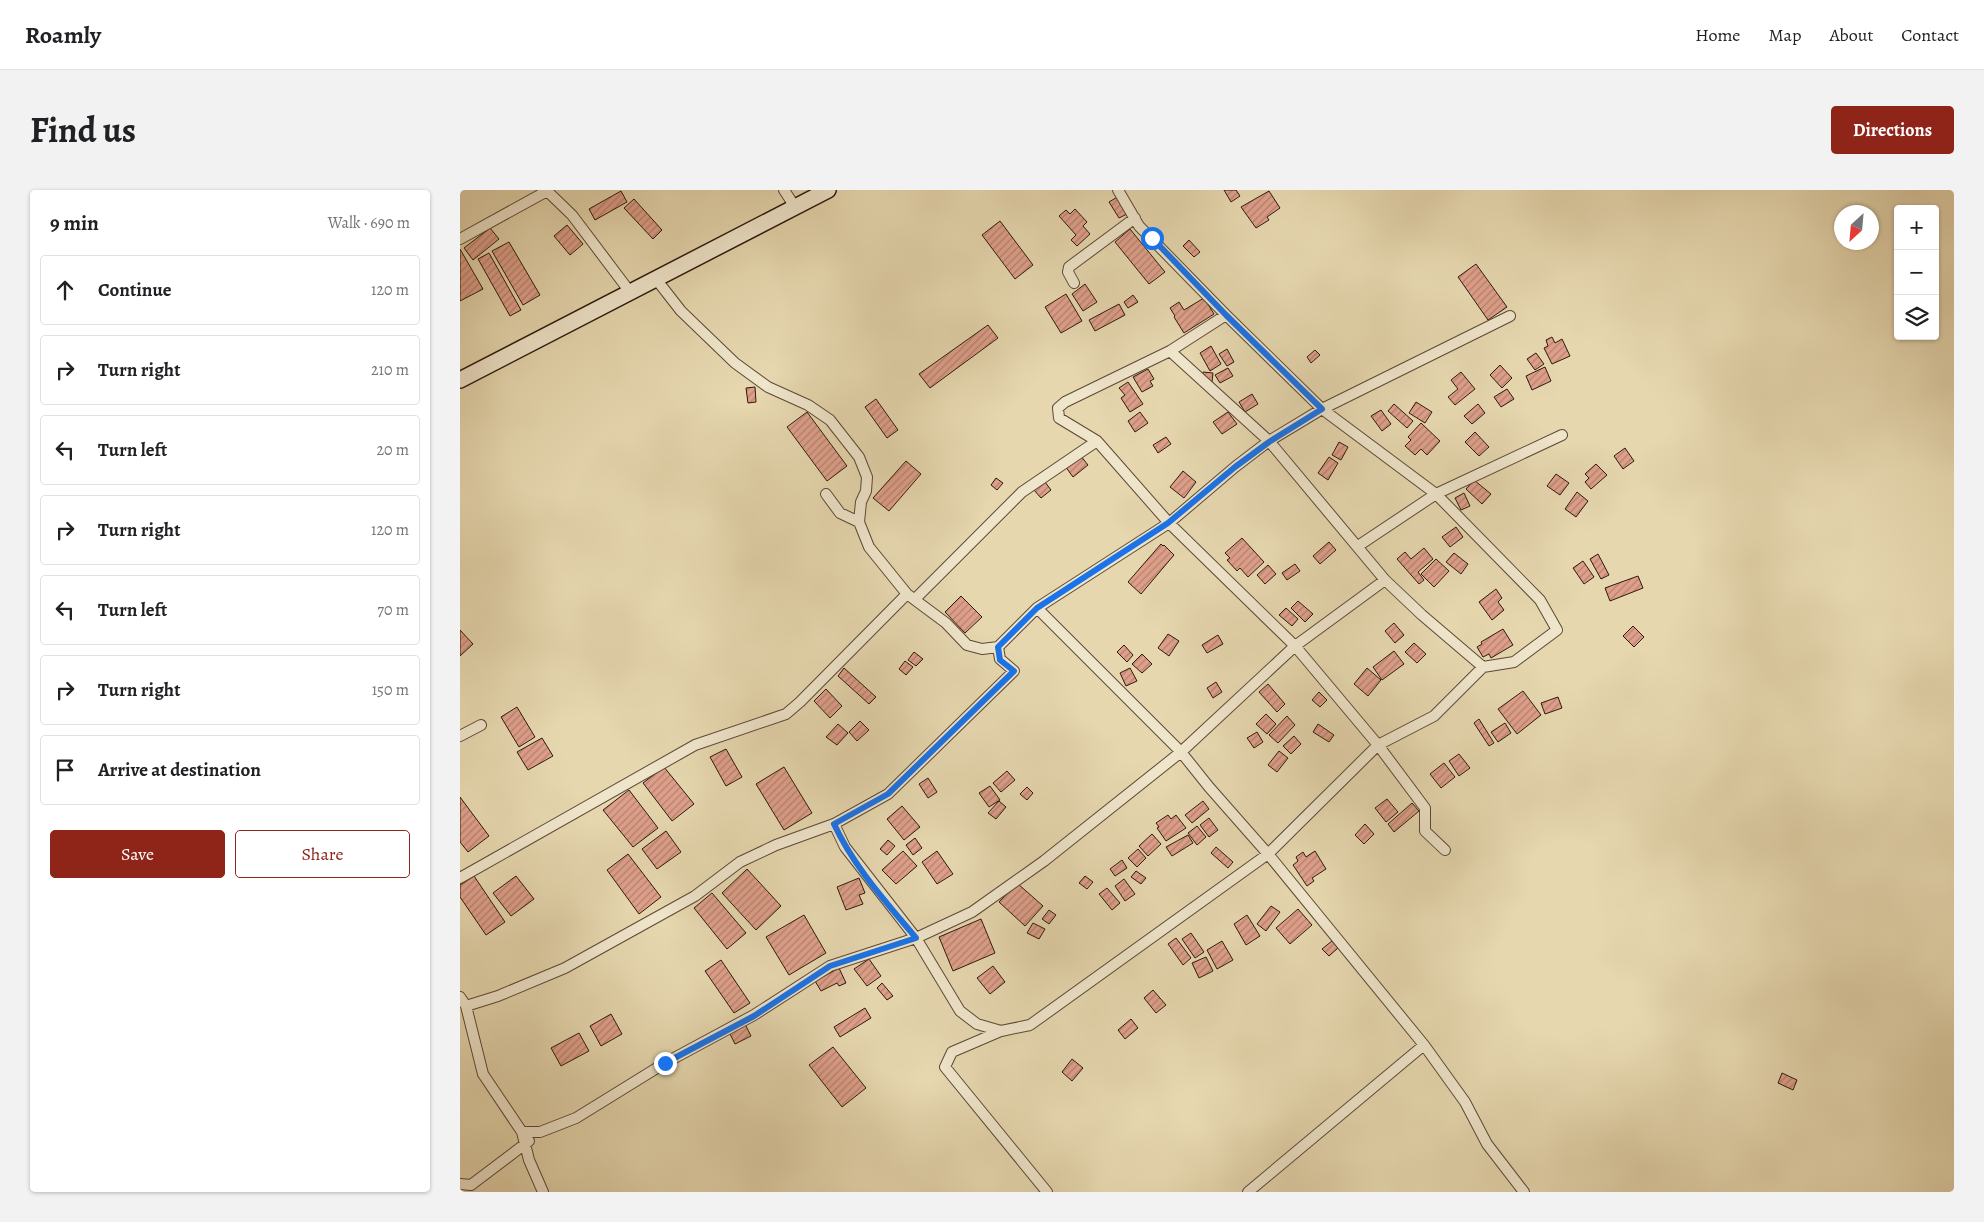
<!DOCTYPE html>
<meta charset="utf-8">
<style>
body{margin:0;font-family:Alegreya,serif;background:#f2f2f2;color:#202124}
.controls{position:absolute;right:15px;top:15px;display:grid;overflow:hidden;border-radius:5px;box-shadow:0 1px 4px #0004}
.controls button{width:45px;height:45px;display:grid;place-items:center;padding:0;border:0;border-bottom:1px solid #e0e0e0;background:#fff;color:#202124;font:25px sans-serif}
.compass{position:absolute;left:1374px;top:15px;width:45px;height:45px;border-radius:50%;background:#fff;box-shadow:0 1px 4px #0004;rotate:206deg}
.stop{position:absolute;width:15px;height:15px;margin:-11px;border:4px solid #1a73e8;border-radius:50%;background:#fff}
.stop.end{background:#1a73e8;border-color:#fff;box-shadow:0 1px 5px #0008}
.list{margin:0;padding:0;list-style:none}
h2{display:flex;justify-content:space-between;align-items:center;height:65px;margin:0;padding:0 20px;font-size:21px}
h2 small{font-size:16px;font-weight:400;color:#757577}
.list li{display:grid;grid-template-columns:32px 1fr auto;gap:15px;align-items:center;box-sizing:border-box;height:70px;margin:0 10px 10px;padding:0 10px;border:1px solid #e0e0e0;border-radius:5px}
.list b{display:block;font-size:19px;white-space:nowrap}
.list em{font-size:16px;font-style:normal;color:#757577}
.actions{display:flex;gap:10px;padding:15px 20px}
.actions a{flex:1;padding:11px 0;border:1px solid #8f2418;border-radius:5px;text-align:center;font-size:18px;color:#8f2418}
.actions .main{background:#8f2418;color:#fff}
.icon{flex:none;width:28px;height:28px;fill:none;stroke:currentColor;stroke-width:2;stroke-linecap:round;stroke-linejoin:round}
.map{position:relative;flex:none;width:1494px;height:1002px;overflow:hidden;border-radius:5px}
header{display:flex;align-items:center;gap:30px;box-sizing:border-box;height:70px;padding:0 25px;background:#fff;border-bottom:1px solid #e0e0e0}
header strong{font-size:24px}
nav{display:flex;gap:28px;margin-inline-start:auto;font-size:18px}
.intro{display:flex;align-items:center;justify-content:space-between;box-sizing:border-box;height:120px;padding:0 30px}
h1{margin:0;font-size:35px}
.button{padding:12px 22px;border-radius:5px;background:#8f2418;color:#fff;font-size:18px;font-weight:700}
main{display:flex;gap:30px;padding:0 30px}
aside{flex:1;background:#fff;border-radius:5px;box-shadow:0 1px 4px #0004}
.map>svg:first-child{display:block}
</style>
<header>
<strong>Roamly</strong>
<nav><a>Home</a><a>Map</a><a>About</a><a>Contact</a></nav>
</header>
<div class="intro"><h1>Find us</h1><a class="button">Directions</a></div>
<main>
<aside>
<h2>9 min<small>Walk · 690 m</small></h2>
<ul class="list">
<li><svg class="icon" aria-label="ahead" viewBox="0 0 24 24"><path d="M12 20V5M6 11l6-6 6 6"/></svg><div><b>Continue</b></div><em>120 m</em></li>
<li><svg class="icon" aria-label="right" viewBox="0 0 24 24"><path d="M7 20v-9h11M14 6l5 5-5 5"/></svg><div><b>Turn right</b></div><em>210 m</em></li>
<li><svg class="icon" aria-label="left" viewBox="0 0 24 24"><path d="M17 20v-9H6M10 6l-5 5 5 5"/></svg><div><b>Turn left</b></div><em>20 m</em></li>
<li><svg class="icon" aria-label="right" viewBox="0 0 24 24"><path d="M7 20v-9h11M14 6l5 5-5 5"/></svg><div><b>Turn right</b></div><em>120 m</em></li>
<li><svg class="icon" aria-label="left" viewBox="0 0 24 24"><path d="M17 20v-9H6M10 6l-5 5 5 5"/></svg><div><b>Turn left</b></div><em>70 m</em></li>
<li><svg class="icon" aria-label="right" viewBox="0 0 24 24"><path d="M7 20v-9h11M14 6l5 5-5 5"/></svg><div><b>Turn right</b></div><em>150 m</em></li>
<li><svg class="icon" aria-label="arrive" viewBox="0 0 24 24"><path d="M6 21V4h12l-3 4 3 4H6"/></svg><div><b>Arrive at destination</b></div></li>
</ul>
<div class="actions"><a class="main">Save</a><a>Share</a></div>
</aside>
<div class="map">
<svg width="1494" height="1002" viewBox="0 0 1494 1002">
<defs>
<pattern id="building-hatch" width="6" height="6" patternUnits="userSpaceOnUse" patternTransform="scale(1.25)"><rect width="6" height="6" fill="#dfa08b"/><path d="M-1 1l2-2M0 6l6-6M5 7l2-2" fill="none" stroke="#b58270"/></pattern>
</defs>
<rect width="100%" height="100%" fill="#e6d7af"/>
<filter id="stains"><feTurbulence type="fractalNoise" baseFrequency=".004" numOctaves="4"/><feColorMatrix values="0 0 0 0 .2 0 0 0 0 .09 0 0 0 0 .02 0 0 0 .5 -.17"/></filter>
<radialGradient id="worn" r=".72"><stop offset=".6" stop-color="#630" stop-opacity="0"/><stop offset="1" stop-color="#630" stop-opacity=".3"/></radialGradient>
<path fill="url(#building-hatch)" stroke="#2e190c" d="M764 0H776L780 6 771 12Z
M161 1 167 12 135 30 129 19Z
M809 1 820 18 807 27 809 30 796 38 781 17Z
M659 6 669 23 659 28 649 12Z
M174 9 202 40 193 49 164 18Z
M615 19 627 32 623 36 630 44 617 56 611 50 616 45 599 26 606 20 610 24Z
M540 31 573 75 555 89 522 45Z
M107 35 123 54 110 65 94 46Z
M30 38 39 49 13 70 4 58Z
M670 39 705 82 689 94 655 52Z
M729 50 740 62 734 67 723 56Z
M49 52 80 105 63 115 32 61Z
M0 59 23 99 0 111Z
M29 63 61 120 50 126 18 69Z
M1016 74 1047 117 1028 130 998 87Z
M625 94 637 112 623 121 612 104Z
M606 104 622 131 601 143 585 117Z
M673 105 678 112 668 118 664 112Z
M744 108 754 124 724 143 714 127 715 126 710 118 719 112 724 120Z
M659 114 665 125 635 141 629 130Z
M528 135 538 148 470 198 459 184Z
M1092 147 1095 153 1102 149 1110 166 1092 174 1084 158 1088 156 1086 150Z
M751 156 761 174 750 181 740 163Z
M767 159 774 172 767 176 759 164Z
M855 160 860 165 851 173 847 167Z
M1076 163 1084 174 1075 180 1067 169Z
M1040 175 1052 188 1042 198 1030 185Z
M1085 177 1091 191 1072 200 1066 186Z
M768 178 773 186 760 193 755 185Z
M688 179 694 189 690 191 693 196 682 202 673 187Z
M743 182 753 183 752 192 742 191Z
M1001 182 1015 199 995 215 988 207 998 199 991 190Z
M668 192 683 214 670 222 661 208 665 205 659 198Z
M295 197 296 212 288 213 286 198Z
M1047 199 1054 209 1041 217 1034 207Z
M792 204 798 214 785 222 779 212Z
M416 209 438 240 427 248 405 217Z
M956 212 972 222 965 233 949 223Z
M934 214 953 231 947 238 928 221Z
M1018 214 1025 223 1012 234 1004 226Z
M921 220 931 234 922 241 911 226Z
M347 222 387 276 367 291 327 237Z
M680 222 688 233 675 242 668 231Z
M768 222 777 234 762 244 753 232Z
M961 233 980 251 967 265 961 259 955 265 945 256 951 250 948 247Z
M1015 242 1029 257 1019 266 1005 252Z
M706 247 711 254 698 263 693 255Z
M879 252 888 257 881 270 872 265Z
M1165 258 1174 271 1163 279 1154 266Z
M620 265 628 275 613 287 605 276Z
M869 267 878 273 868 290 858 283Z
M446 271 461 284 429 321 413 308Z
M1136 274 1147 285 1131 299 1125 292 1129 288 1125 284Z
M723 281 736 292 724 308 710 297Z
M1096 284 1109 293 1100 305 1087 296Z
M536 288 543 293 537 300 531 295Z
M1014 290 1031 304 1022 314 1006 299Z
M585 292 591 300 581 308 574 300Z
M1117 302 1128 311 1116 327 1105 319Z
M1004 303 1010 316 1001 320 995 308Z
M996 337 1003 347 990 357 982 347Z
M782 348 804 372 788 387 780 378 777 381 767 370 770 368 765 363Z
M869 352 876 360 860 374 853 366Z
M701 354 703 356 704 355 714 365 681 404 668 392Z
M964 358 973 369 958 382 964 390 959 394 937 369 945 362 951 369Z
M994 363 1008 374 1001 384 986 372Z
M1138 364 1149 385 1141 389 1130 369Z
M976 369 989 381 974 397 961 384Z
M1123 371 1134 387 1124 394 1113 378Z
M835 374 840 381 827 390 822 383Z
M808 375 816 384 805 394 797 385Z
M1178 386 1183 398 1150 411 1145 398Z
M1036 399 1042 408 1038 412 1044 420 1032 430 1019 412Z
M501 406 522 427 505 443 485 422Z
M838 411 853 424 845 432 831 418Z
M826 418 838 429 832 436 819 425Z
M934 433 944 445 935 453 925 441Z
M1173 436 1184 447 1174 457 1163 446Z
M1043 439 1053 455 1031 468 1029 464 1023 467 1017 457 1022 454 1021 452Z
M0 440 13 454 0 466Z
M708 444 719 451 709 466 698 458Z
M758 445 763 454 747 463 742 455Z
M954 453 966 464 957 473 945 462Z
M664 455 673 465 667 472 657 462Z
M934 461 944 474 922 490 913 477Z
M454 462 463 469 456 476 448 470Z
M682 464 692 474 682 483 672 474Z
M445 471 453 477 446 485 439 479Z
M384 478 416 507 409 514 378 486Z
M670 478 677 491 666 496 660 483Z
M907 478 921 490 908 506 894 494Z
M756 492 762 502 753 508 747 498Z
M808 494 825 514 817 522 799 502Z
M366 499 382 516 370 528 354 511Z
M1063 501 1081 525 1057 544 1038 519Z
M859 502 867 510 860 517 852 510Z
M1098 507 1102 518 1085 524 1081 513Z
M57 517 75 547 59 557 41 527Z
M806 524 816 534 807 544 796 534Z
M827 526 835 535 818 553 809 545Z
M1019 529 1034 553 1029 556 1014 533Z
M400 531 409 540 397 551 389 542Z
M1045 533 1051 543 1038 552 1031 542Z
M378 534 388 543 377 555 366 547Z
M858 534 874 545 869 552 853 542Z
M797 542 803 552 794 558 787 548Z
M834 546 841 554 831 564 823 556Z
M82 548 93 566 68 580 57 562Z
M266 559 282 587 266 596 250 567Z
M819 561 828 568 817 582 808 575Z
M999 564 1010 578 999 586 989 571Z
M984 573 995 587 981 598 970 584Z
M204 577 234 614 212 631 183 593Z
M324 577 352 623 324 640 296 594Z
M547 581 555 590 541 602 533 593Z
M468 588 477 602 468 608 459 594Z
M530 596 540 610 529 617 519 603Z
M567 597 573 603 567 610 560 604Z
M169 600 198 638 173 657 143 620Z
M0 607 29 646 8 662 0 652Z
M927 609 938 622 926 632 915 618Z
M539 611 546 617 536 629 528 623Z
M743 611 749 619 732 633 725 625Z
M952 613 959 621 934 642 928 634Z
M442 616 460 637 444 650 427 629Z
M708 625 711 629 716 625 726 638 706 651 697 638 699 637 696 633Z
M749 628 758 640 749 647 740 635Z
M905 634 914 644 904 654 895 645Z
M737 636 746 647 737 655 728 643Z
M206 641 221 662 197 679 182 659Z
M692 644 701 654 688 666 679 656Z
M728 645 733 653 712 666 706 657Z
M455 648 462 658 453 665 446 655Z
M428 650 435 656 427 665 420 659Z
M756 657 773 672 768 678 751 663Z
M678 659 686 668 677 677 668 668Z
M443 661 457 676 436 694 422 680Z
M477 661 493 684 477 694 462 672Z
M855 661 866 679 852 688 854 691 847 696 833 675 838 671 836 667 843 662 846 667Z
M168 664 201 707 179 724 147 680Z
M662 670 667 678 655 686 650 679Z
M287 679 321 716 296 740 262 703Z
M676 681 686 688 681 694 671 687Z
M14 686 45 732 26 745 0 707V695Z
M56 686 74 709 51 726 33 703Z
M625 686 633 692 627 699 619 693Z
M399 688 405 703 399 705 403 714 386 720 377 697Z
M664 689 675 704 665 711 655 696Z
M557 693 583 716 565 736 539 712Z
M647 698 660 713 652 720 639 704Z
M252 703 286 743 267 759 234 718Z
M811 716 820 722 806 741 797 734Z
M838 719 852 735 830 754 816 738Z
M589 720 596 725 589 734 582 729Z
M344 725 366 763 329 785 306 747Z
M787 725 800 746 786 755 774 734Z
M521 729 535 763 493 781 479 747Z
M573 733 585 739 579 749 567 743Z
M731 743 744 762 735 768 722 749Z
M716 748 731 768 723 775 708 754Z
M762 751 773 770 757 779 747 760Z
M872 751 878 758 869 766 862 759Z
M746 767 753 781 739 788 732 773Z
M409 769 421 786 407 796 394 779Z
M261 770 290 813 274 823 245 781Z
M533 776 545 792 530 804 517 788Z
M379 778 386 793 379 796 377 793 361 801 355 791Z
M422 793 433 806 427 810 417 798Z
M693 800 706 815 696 823 684 808Z
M405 818 411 828 380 847 374 837Z
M151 824 162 844 141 856 130 836Z
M671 829 678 838 665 849 658 840Z
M285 834 291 846 275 854 269 842Z
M119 843 129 861 101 876 91 858Z
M373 857 406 898 382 917 349 875Z
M612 869 623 878 612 891 602 882Z
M1322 883 1337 890 1333 900 1318 893Z"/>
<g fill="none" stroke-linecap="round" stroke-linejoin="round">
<defs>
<path id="minor" d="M86 0 112 25 170 102
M324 0 335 17
M0 49 87 1
M196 89 221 121 275 173 308 197 348 215 370 230 399 267 407 287 406 301 401 312 399 332 409 357 447 404 486 433 507 455 522 459 538 457
M614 93 608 82 609 77 675 28
M766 125 710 161 605 212 598 218 599 228 637 251 709 333 835 456 918 555 965 618V641L985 660
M710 161 809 251 925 390 962 425 1023 477
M366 304 380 323 399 332
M898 356 976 304 1102 245
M455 409 562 302 637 251
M577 418 721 562 749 597 808 664 964 855 1005 912 1027 954 1064 1002
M0 546 21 535
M374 634 385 657 456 748 500 821 517 834 541 841 570 835 808 664 918 555 974 526 1023 477 1054 472 1097 440 1080 410 976 304 862 219 766 125 679 36 658 0
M0 688 235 555 326 524 340 512 447 404
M0 807 6 816 23 884 62 942 69 970 83 1002
M6 816 38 806 105 778 235 706 280 672 316 655 374 634 428 604 554 481 540 469 538 457 577 418 709 333 775 277 809 251 862 219 1050 126
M541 841 492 862 485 877 587 1002
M62 942H80L116 928 205 873 294 825 370 776 456 748 512 722 584 671 721 562 835 456 925 390
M0 994 11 995 69 951
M788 1002 964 855"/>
<path id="secondary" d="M0 190 368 0"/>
</defs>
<use href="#minor" stroke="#5c4835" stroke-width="12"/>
<use href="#secondary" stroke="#2e190c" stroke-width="18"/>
<use href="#minor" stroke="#efe5cb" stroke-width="10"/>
<use href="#secondary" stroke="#efe5cb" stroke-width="15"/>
</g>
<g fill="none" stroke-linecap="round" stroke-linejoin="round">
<path stroke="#1a73e8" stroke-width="6" d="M205 873 294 826 370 776 456 748C426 712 394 677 374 634L428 604 554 481 540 470 538 457 577 418 708 333 775 277 809 252 862 219 766 125 692 48"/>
</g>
<rect width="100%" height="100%" filter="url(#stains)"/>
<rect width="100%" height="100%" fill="url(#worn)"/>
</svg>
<div class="controls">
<button>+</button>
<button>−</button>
<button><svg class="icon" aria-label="layers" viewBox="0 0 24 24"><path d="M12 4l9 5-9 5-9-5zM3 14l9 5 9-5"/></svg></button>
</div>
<svg class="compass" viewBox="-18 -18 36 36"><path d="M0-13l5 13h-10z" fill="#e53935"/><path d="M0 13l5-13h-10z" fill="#757577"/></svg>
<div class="stop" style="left:692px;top:48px"></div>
<div class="stop end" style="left:205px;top:873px"></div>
</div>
</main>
